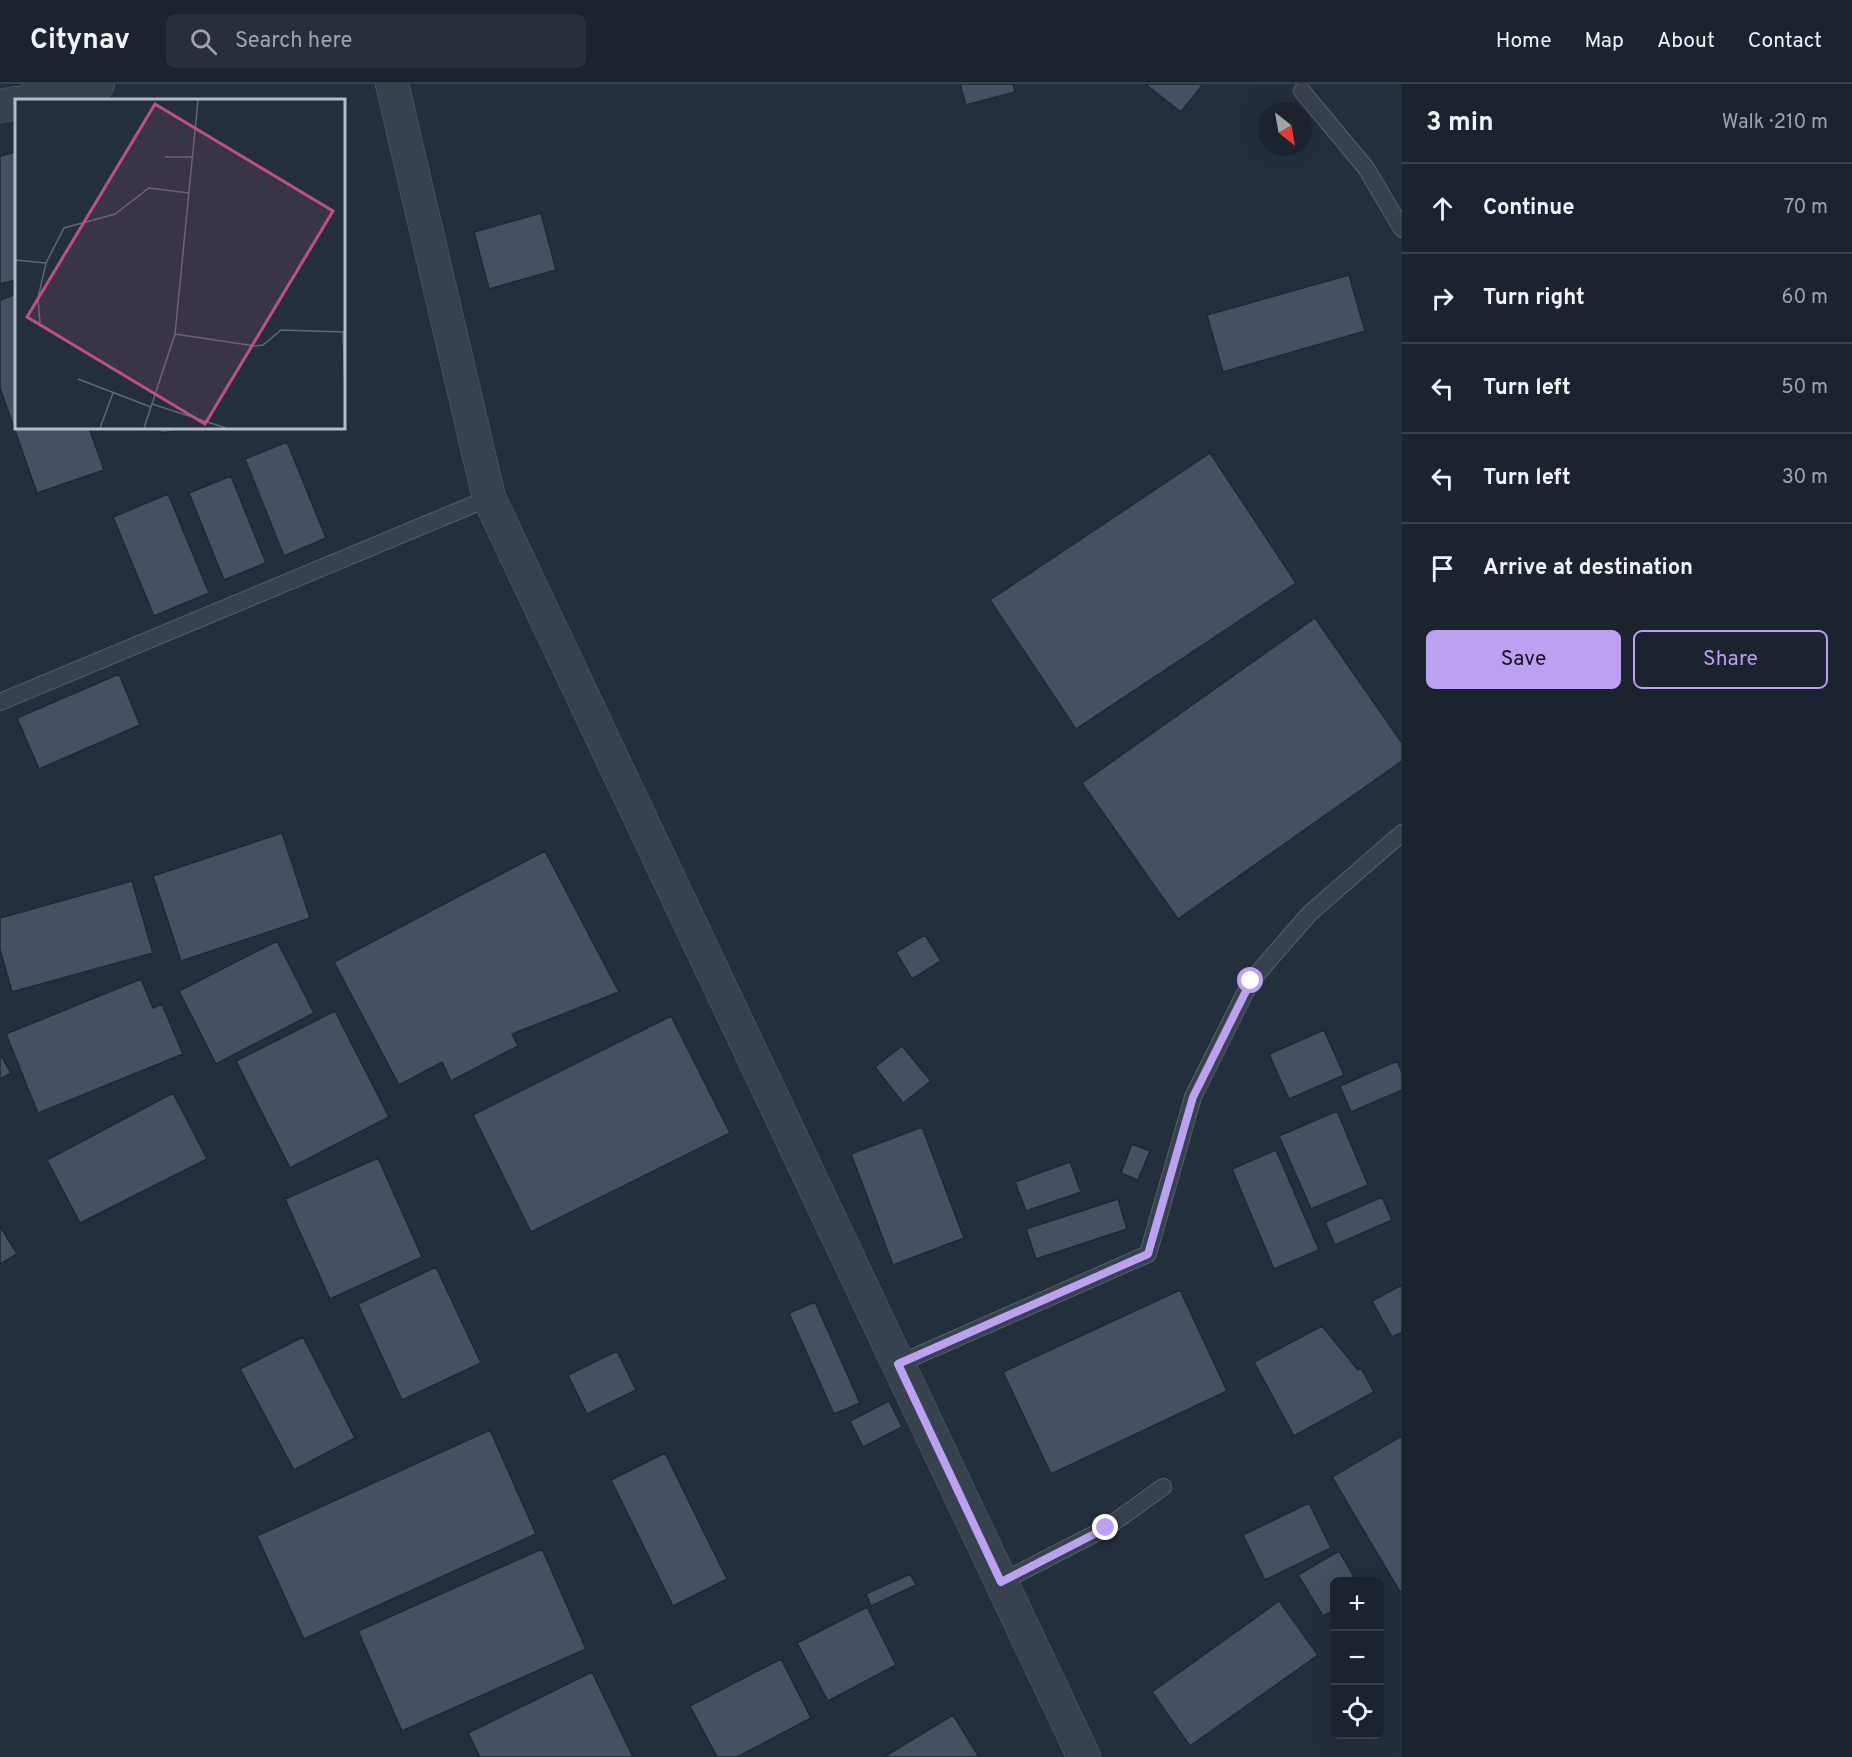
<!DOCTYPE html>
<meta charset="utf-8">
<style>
body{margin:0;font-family:Overpass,sans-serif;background:#282f3a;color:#f1f3f6}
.controls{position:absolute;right:18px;bottom:18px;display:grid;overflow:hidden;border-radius:9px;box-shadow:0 6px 24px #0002}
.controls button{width:54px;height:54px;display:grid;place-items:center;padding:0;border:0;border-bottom:2px solid #39404a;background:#1b232e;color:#f1f3f6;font:30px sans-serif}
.compass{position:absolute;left:1258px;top:18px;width:54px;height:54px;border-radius:50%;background:#1b232e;box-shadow:0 6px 24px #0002;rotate:149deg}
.stop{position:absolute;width:18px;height:18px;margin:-14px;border:4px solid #bca0f2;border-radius:50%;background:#fff}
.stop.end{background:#bca0f2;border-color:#fff;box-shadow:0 2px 6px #0008}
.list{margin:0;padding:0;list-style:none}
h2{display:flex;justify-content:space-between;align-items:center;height:78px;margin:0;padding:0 24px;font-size:26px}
h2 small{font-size:20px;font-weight:400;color:#a0a4aa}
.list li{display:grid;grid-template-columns:39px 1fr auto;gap:18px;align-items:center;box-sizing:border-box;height:90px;padding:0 24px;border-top:2px solid #39404a}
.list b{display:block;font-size:22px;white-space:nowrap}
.list em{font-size:20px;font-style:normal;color:#a0a4aa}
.actions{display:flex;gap:12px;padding:18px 24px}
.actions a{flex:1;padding:14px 0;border:2px solid #bca0f2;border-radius:9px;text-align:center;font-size:21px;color:#bca0f2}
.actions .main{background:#bca0f2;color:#111}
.icon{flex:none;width:33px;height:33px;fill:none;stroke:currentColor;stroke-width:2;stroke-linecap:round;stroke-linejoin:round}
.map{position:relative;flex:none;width:1402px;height:1673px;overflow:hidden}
header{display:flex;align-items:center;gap:36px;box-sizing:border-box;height:84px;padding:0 30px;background:#1b232e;border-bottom:2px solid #39404a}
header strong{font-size:28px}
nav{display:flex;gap:33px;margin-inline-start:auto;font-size:21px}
.search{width:420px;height:54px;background:#282f3a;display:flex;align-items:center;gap:15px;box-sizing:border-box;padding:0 21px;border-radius:9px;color:#a0a4aa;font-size:22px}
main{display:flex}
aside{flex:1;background:#1b232e}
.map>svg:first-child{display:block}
</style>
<header>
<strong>Citynav</strong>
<div class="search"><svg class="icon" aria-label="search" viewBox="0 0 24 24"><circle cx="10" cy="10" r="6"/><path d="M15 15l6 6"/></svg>Search here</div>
<nav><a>Home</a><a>Map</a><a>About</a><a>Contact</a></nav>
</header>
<main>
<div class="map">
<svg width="1402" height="1673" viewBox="0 0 1402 1673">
<rect width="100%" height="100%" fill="#242f3e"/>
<path fill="#455162" stroke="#1f2835" stroke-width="1.5" d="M960 0H1013L1015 8 966 21Z
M1145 0H1203L1181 28Z
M16 68V196L0 200V72Z
M541 129 556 186 489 205 474 148Z
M1349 191 1365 247 1223 288 1207 231Z
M16 210V344H89L104 386 37 409 0 304V216Z
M160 344H205L160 349Z
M287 358 326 454 284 472 245 375Z
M1210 369 1296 499 1076 645 990 516Z
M231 392 266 479 224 496 189 409Z
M168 410 209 509 154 532 113 433Z
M1315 534 1402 659V677L1178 835 1082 699Z
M119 590 140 641 39 685 17 634Z
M282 749 310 834 181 877 153 792Z
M545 767 619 908 512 950 518 962 451 997 442 978 399 1001 334 878Z
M132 797 153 869 12 908 0 865V834Z
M925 851 941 877 912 895 896 868Z
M277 857 314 929 216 980 179 907Z
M141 895 153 924 162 920 183 970 38 1029 6 950Z
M335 927 389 1033 290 1084 236 977Z
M671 932 730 1049 531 1148 473 1031Z
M1324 946 1344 991 1289 1015 1269 970Z
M902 962 931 997 903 1019 875 983Z
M0 970 11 989 0 995Z
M1397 977 1402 989V1006L1351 1028 1340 1002Z
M173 1009 207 1075 80 1139 47 1076Z
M1337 1027 1368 1101 1311 1125 1279 1052Z
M922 1043 964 1154 893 1181 851 1070Z
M1132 1060 1150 1067 1138 1096 1121 1089Z
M1276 1066 1319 1166 1274 1185 1232 1085Z
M378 1074 422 1173 330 1215 285 1115Z
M1070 1078 1081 1108 1026 1127 1015 1098Z
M1382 1113 1392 1136 1335 1161 1325 1138Z
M1118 1115 1127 1145 1036 1175 1026 1145Z
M0 1142 17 1170 0 1180Z
M436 1183 481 1279 402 1316 358 1220Z
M1402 1201V1248L1392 1253 1372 1217Z
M1180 1206 1227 1307 1051 1390 1003 1288Z
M815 1218 860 1319 834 1330 789 1229Z
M1322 1242 1358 1286 1361 1284 1374 1308 1294 1352 1254 1278Z
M303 1253 355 1354 294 1386 240 1285Z
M617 1267 636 1306 587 1330 568 1291Z
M889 1317 902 1343 863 1363 850 1337Z
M490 1346 536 1450 304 1555 257 1452Z
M1402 1352V1507L1400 1508 1332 1393Z
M665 1369 727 1495 673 1522 611 1396Z
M1309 1419 1331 1464 1265 1496 1243 1451Z
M542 1465 586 1565 402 1647 358 1547Z
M1339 1467 1357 1498H1334V1526L1323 1532 1298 1491Z
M910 1490 916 1501 871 1522 866 1510Z
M1279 1517 1318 1571 1190 1662 1152 1608Z
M867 1523 896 1581 828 1617 797 1559Z
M781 1575 811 1634 737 1673H717L690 1622Z
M592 1588 633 1673H480L468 1649Z
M953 1631 979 1673H884Z"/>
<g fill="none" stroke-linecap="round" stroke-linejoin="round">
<defs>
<path id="service" d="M1302 7 1366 84 1402 145
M0 618 489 414
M898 1280 1148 1170 1193 1013 1251 897 1310 829 1402 749
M1001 1498 1106 1444 1163 1403"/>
<path id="minor" d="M29 16 98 0
M0 22 16 19"/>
<path id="tertiary" d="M392 0 489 414 1084 1673"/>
</defs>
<use href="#service" stroke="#565f6c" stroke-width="18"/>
<use href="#minor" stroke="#565f6c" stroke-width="34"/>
<use href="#tertiary" stroke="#565f6c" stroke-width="34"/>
<use href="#service" stroke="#38414e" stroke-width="16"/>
<use href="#minor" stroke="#38414e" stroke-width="33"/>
<use href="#tertiary" stroke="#38414e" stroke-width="33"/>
</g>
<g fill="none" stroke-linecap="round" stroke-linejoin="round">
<path stroke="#bca0f2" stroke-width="8" d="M1106 1444 1001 1498 898 1280 1148 1170 1193 1013 1251 897"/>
</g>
<g transform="translate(15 15)">
<rect width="330" height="330" fill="#242f3e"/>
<path fill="none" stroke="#5e6776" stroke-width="1.5" d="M150 58H177M0 161 31 164M25 224 23 199 31 164 49 129 100 115 134 89 174 94M328 233 330 290M160 235 240 247 248 246 266 231 330 233M63 280 136 308M137 305 211 329M85 329 98 294M129 329 160 235 183 1"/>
<path fill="#bd5182" fill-opacity="0.15" stroke="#bd5182" stroke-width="3" d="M140 5 318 112 190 325 12 218Z"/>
<rect width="330" height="330" fill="none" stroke="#b4bcc9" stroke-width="3"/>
</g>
</svg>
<div class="controls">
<button>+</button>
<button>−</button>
<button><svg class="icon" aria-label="locate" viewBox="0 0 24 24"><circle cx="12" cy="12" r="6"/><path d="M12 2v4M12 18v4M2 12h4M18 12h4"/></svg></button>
</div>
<svg class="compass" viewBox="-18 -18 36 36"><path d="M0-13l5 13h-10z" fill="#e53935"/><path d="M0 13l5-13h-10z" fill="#a0a4aa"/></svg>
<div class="stop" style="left:1251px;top:897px"></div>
<div class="stop end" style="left:1106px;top:1444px"></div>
</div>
<aside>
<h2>3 min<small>Walk · 210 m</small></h2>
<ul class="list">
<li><svg class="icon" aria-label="ahead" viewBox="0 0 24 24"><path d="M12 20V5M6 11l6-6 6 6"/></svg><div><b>Continue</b></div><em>70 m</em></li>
<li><svg class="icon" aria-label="right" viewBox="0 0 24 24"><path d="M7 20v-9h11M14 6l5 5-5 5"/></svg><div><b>Turn right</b></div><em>60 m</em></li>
<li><svg class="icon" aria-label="left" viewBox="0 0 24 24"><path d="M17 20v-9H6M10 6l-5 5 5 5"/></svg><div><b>Turn left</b></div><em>50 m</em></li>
<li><svg class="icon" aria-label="left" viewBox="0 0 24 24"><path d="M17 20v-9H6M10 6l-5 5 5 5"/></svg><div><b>Turn left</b></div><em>30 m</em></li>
<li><svg class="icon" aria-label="arrive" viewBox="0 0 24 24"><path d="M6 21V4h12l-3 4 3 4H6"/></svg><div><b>Arrive at destination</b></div></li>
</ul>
<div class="actions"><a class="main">Save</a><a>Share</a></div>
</aside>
</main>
